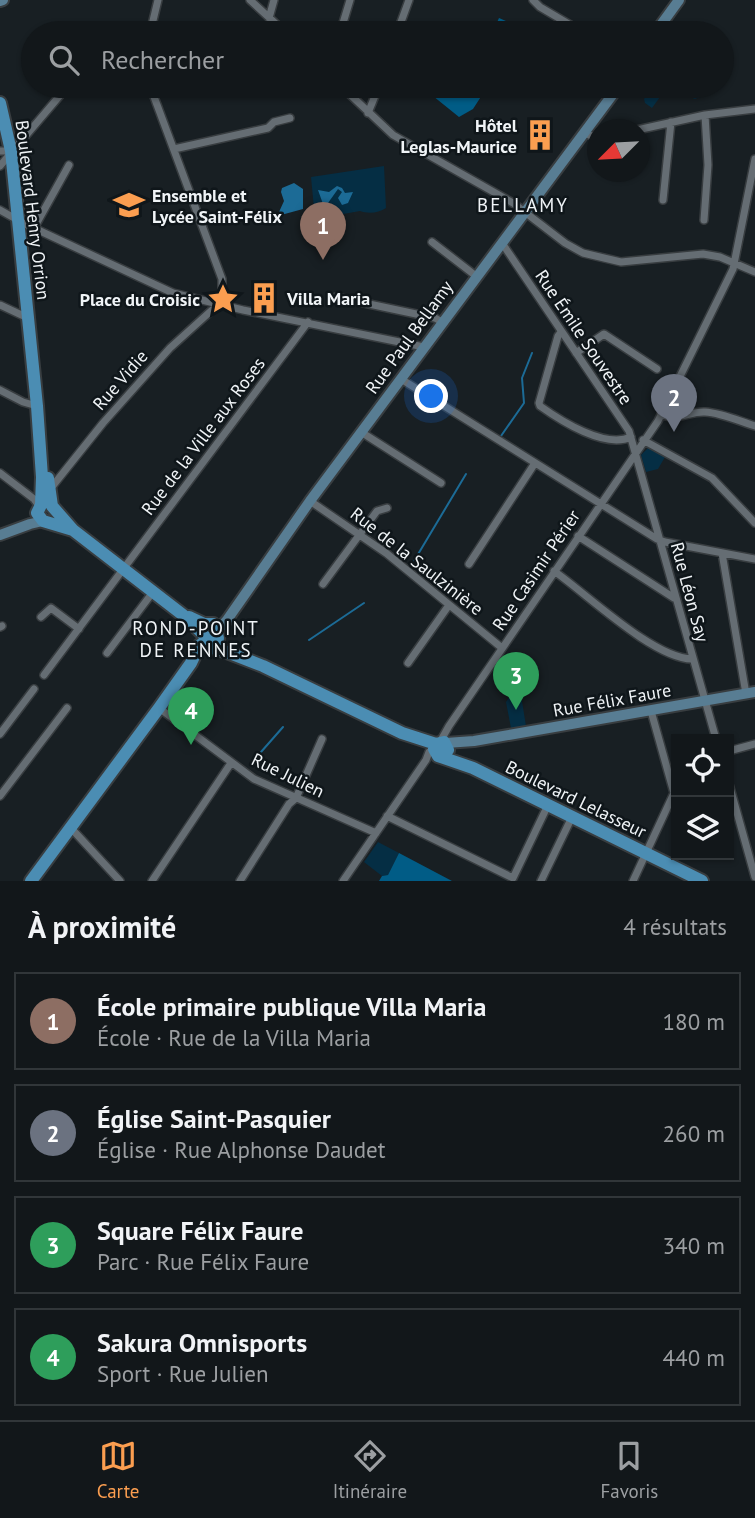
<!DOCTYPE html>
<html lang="fr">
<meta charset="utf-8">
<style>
body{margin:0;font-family:"PT Sans",sans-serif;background:#1b2023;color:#f1f3f6}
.controls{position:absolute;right:21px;bottom:21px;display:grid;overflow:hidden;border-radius:0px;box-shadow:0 2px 5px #0004}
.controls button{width:63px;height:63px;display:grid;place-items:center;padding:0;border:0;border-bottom:2px solid #313639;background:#12171a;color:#f1f3f6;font:35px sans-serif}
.compass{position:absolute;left:587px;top:119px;width:63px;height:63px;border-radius:50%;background:#12171a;box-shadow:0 2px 5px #0004;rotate:246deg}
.you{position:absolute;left:432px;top:397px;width:24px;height:24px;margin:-18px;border:5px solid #fff;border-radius:50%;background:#1a73e8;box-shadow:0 0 0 10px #1a73e833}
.badge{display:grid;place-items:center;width:46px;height:46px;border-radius:50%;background:#fb9e50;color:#fff;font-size:23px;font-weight:700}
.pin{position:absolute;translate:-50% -58px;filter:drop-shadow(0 2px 4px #0008)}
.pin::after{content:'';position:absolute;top:37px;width:24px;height:21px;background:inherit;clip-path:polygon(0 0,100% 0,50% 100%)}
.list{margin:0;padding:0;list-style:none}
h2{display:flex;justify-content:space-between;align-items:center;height:91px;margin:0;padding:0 28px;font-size:30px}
h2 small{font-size:23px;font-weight:400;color:#9c9fa2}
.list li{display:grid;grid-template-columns:46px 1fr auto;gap:21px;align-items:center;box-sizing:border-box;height:98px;margin:0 14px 14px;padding:0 14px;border:2px solid #313639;border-radius:0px}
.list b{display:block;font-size:26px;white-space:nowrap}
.list p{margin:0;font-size:23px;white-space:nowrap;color:#9c9fa2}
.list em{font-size:23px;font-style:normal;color:#9c9fa2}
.icon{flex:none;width:38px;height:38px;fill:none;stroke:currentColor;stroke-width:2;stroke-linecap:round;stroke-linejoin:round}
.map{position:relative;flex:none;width:755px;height:881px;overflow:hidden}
.search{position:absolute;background:#12171a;box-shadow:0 2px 5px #0004;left:21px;right:21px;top:21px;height:77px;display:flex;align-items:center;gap:18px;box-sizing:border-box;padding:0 24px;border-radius:38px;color:#9c9fa2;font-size:26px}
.sheet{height:539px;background:#12171a}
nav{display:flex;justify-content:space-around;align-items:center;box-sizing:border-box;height:98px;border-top:2px solid #313639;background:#12171a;font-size:19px;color:#9c9fa2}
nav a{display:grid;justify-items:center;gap:4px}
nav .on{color:#fb9e50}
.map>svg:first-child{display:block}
</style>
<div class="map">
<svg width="755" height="881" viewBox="0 0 755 881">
<rect width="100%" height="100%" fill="#181f23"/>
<path fill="#052e44" d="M653 86 659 91 660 97 652 108 645 103 644 99Z
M690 86H708L704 95 695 99 683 94Z
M384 166 386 208C379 213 368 214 360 211L315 219 311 177Z
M648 448 665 457 658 469 646 472 641 455Z
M519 683 526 726 511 728 506 702Z
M378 842 399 853 388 875 382 876 364 862Z"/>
<path fill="#015c86" d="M499 18 534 33H492Z
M437 86H505L507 91 504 96 484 92 473 109 459 117 433 96Z
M399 853 452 881H379L382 876 388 875Z"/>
<path fill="#1c6b96" d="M294 183 303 189V209L281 215 279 212 284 201 281 192 282 188Z
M337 186 342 188 345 193 353 192 348 203 342 205 338 198 342 192 338 189 328 203 323 204 318 190 329 192Z"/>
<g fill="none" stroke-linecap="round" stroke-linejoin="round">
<path stroke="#1c6b96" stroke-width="2" d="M501 436 524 403 522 378 532 353
M411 566 466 474
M309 640 364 603
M261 752 283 727"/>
<defs>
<path id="street" d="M250 0 286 33
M533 0 540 7 584 33
M269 18 274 0
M150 33 158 0
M268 33 277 25
M340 33 350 0
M397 33 409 0
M133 86H134
M341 86 393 135 513 203 565 243 583 253 621 262 703 254 720 257 755 272
M152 92 164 86
M368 113 379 86
M637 130 705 115 755 109
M585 133 598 139
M174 149 268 128 274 122 290 118
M0 151H11
M0 166 68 86
M663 200 671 122
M0 210 23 223 173 293 243 310 424 347
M704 220 708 165 705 115
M34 228 69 165
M432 242 476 276
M502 243 629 431 716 739
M336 297 435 318 442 322
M0 305 28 318
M561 332 558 336 539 403 540 406C561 421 605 449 631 437
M576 353 604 334 657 369
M401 379 657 539 665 542 755 559
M0 390 23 402 37 406
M661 414C677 422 689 411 705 412 722 413 739 421 755 426
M361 432 441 483
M643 440 712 478 755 523
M0 473 34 499 39 506
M51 488 103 423 170 348 222 301V279L150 86
M310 501 386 553 502 648
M578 536 674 598
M722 553 746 694
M469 564 535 463
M554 571C588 595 653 658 692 659
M323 584 377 511 387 508
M41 617 51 608 79 629
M0 627 2 626
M107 653 153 592
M408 663 449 605
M44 675 308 322
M159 708 254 779 376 833
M0 734 34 689
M440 742 449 726 658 421 733 269 755 159
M729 751 755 744
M729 784 755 877
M0 796 67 708
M387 816 513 878 548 805
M70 827 120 881
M152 881 231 763
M240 881 289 804 296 798 322 739
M343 881 426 760 429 752 434 750
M541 881 572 817
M633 881 674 793 651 711"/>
<path id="secondary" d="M0 1 3 0
M655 33 679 0
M0 535 30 524 43 521
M217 631 227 620 310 501 619 86
M446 743 474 741 755 692"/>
<path id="primary" d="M0 103 11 151 37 406 42 477 41 505 37 513 43 521 73 530
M48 478 52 506 73 530 183 615 203 634
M189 617 204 624H213L217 632 218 642
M210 648 219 649 263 666 402 733 436 744 444 742 448 750 443 756
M434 749 438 756 473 768 702 881
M31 881 159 708 191 663 199 646 209 638H218"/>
</defs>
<use href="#street" stroke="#383d40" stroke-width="10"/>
<use href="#secondary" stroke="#383d40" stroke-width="14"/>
<use href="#primary" stroke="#383d40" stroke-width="16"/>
<use href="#street" stroke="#656d73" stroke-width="7"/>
<use href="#secondary" stroke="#587d93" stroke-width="10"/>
<use href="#primary" stroke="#4b8db3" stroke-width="12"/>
</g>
<defs>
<symbol id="building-bare" viewBox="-9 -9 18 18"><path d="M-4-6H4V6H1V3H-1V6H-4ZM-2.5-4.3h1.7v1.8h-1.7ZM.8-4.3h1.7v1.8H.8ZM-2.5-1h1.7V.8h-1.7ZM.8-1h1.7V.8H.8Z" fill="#fb9e50" stroke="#0f161a" stroke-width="2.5" paint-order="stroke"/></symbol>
<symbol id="school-bare" viewBox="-9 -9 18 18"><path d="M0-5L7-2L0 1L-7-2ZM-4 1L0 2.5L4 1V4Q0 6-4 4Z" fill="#fb9e50" stroke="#0f161a" stroke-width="2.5" paint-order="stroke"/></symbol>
<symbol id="sight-bare" viewBox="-9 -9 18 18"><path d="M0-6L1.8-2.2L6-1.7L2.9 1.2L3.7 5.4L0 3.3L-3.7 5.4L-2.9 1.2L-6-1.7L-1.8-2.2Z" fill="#fb9e50" stroke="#0f161a" stroke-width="2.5" paint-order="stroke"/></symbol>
</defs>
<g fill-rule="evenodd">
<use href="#building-bare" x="518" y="113" width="44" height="44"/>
<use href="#school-bare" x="107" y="183" width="44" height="44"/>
<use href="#building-bare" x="242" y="276" width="44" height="44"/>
<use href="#sight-bare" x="201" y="277" width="44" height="44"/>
</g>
<g text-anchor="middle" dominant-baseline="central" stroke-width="5" stroke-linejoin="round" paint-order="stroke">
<g font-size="18" font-weight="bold" fill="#f0f4f7" stroke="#0f161a" text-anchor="end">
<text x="517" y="125">Hôtel<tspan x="517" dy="21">Leglas-Maurice</tspan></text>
<text x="152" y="195" text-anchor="start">Ensemble et<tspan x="152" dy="21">Lycée Saint-Félix</tspan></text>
<text x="287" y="298" text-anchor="start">Villa Maria</text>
<text x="200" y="299">Place du Croisic</text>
</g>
<g font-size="18" fill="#f0f4f7" stroke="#0f161a">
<text transform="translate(33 210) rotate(83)">Boulevard Henry Orrion</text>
<text transform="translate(409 337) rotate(-54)">Rue Paul Bellamy</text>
<text transform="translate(584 337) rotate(56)">Rue Émile Souvestre</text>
<text transform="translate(120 380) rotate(-49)">Rue Vidie</text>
<text transform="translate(203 436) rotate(-53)">Rue de la Ville aux Roses</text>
<text transform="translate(417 561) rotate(38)">Rue de la Saulzinière</text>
<text transform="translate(536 570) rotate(-56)">Rue Casimir Périer</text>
<text transform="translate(690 592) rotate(75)">Rue Léon Say</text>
<text transform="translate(612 700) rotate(-10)">Rue Félix Faure</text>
<text transform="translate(288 775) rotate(26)">Rue Julien</text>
<text transform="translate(576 799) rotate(26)">Boulevard Lelasseur</text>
</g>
<g font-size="19" letter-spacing="2" fill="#f0f4f7" stroke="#0f161a">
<text x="523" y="205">BELLAMY</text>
<text x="196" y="628">ROND-POINT<tspan x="196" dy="22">DE RENNES</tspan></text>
</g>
</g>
</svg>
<div class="controls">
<button><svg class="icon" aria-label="locate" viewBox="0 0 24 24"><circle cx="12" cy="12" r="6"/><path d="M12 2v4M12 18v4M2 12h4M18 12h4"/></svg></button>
<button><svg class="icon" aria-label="layers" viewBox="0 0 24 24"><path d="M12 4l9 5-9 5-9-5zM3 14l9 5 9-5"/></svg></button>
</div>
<svg class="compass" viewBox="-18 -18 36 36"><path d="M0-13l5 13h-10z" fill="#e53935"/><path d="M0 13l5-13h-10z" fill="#9c9fa2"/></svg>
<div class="you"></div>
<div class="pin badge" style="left:323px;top:260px;background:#8d6e63">1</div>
<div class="pin badge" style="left:674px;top:432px;background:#6b7280">2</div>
<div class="pin badge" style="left:516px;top:710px;background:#2e9e5b">3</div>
<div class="pin badge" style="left:191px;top:745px;background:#2e9e5b">4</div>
<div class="search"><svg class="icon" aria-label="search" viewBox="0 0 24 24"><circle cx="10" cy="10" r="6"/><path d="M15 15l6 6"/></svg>Rechercher</div>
</div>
<section class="sheet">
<h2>À proximité<small>4 résultats</small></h2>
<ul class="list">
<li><span class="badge" style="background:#8d6e63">1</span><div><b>École primaire publique Villa Maria</b><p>École · Rue de la Villa Maria</p></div><em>180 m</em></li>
<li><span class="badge" style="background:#6b7280">2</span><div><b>Église Saint-Pasquier</b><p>Église · Rue Alphonse Daudet</p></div><em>260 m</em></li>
<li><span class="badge" style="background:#2e9e5b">3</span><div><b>Square Félix Faure</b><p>Parc · Rue Félix Faure</p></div><em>340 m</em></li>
<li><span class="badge" style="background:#2e9e5b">4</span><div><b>Sakura Omnisports</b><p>Sport · Rue Julien</p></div><em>440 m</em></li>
</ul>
</section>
<nav>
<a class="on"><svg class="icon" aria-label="map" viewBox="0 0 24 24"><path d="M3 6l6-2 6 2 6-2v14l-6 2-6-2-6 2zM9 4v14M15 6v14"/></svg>Carte</a>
<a><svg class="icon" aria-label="directions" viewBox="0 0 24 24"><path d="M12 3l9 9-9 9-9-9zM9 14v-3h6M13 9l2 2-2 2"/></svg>Itinéraire</a>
<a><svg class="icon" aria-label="saved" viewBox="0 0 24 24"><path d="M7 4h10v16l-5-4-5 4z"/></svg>Favoris</a>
</nav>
